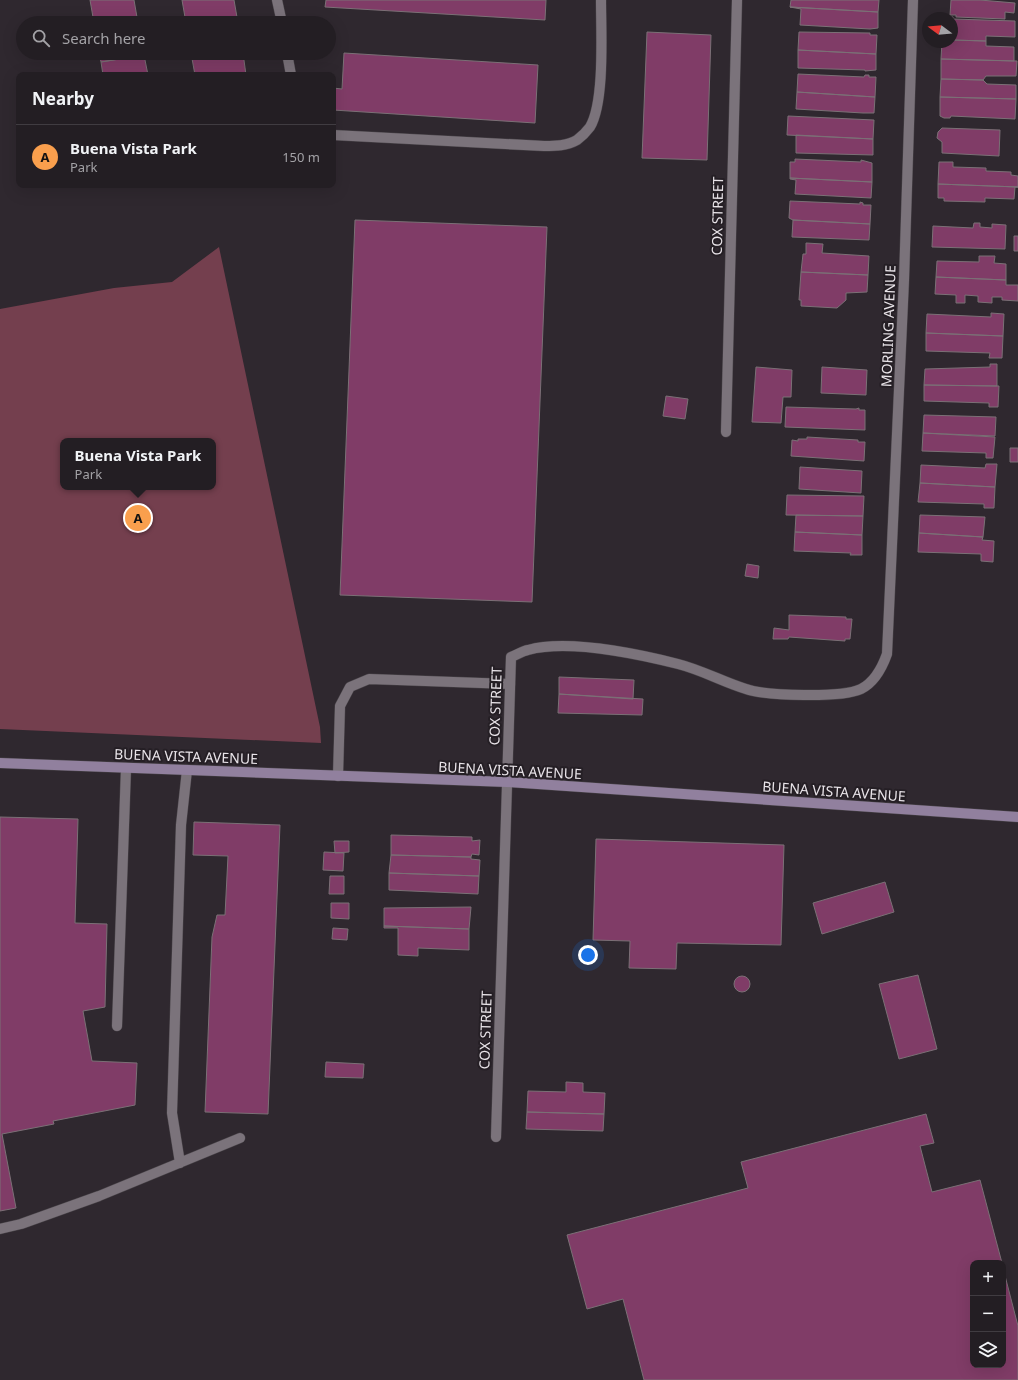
<!DOCTYPE html>
<meta charset="utf-8">
<style>
body{margin:0;font-family:"Noto Sans",sans-serif;background:#2b272b;color:#f1f3f6}
.controls{position:absolute;right:12px;bottom:12px;display:grid;overflow:hidden;border-radius:8px;box-shadow:0 4px 16px #0002}
.controls button{width:36px;height:36px;display:grid;place-items:center;padding:0;border:0;border-bottom:1px solid #403c41;background:#231e23;color:#f1f3f6;font:20px sans-serif}
.compass{position:absolute;left:922px;top:12px;width:36px;height:36px;border-radius:50%;background:#231e23;box-shadow:0 4px 16px #0002;rotate:286deg}
.you{position:absolute;left:588px;top:955px;width:14px;height:14px;margin:-10px;border:3px solid #fff;border-radius:50%;background:#1a73e8;box-shadow:0 0 0 6px #1a73e833}
.badge{display:grid;place-items:center;width:26px;height:26px;border-radius:50%;background:#f99f4d;color:#111;font-size:13px;font-weight:700}
.pin{position:absolute;translate:-50% -50%;border:2px solid #fff;box-shadow:0 1px 4px #0006}
.popup{position:absolute;left:60px;top:438px;width:156px;height:52px;box-sizing:border-box;display:grid;place-content:center;border-radius:8px;background:#231e23;filter:drop-shadow(0 1px 3px #0005);font-size:13px;white-space:nowrap;color:#a3a2a6}
.popup b{font-size:15px;color:#f1f3f6}
.popup::after{content:'';position:absolute;left:50%;top:100%;margin-left:-8px;border:8px solid transparent;border-top-color:#231e23}
.list{margin:0;padding:0;list-style:none}
h2{display:flex;justify-content:space-between;align-items:center;height:52px;margin:0;padding:0 16px;font-size:17px}
h2 small{font-size:13px;font-weight:400;color:#a3a2a6}
.list li{display:grid;grid-template-columns:26px 1fr auto;gap:12px;align-items:center;box-sizing:border-box;height:64px;padding:0 16px;border-top:1px solid #403c41}
.list b{display:block;font-size:15px;white-space:nowrap}
.list p{margin:0;font-size:13px;white-space:nowrap;color:#a3a2a6}
.list em{font-size:13px;font-style:normal;color:#a3a2a6}
.icon{flex:none;width:22px;height:22px;fill:none;stroke:currentColor;stroke-width:2;stroke-linecap:round;stroke-linejoin:round}
.map{position:relative;flex:none;width:1018px;height:1380px;overflow:hidden}
.search{position:absolute;background:#231e23;box-shadow:0 4px 16px #0002;left:16px;top:16px;width:320px;height:44px;display:flex;align-items:center;gap:10px;box-sizing:border-box;padding:0 14px;border-radius:22px;color:#a3a2a6;font-size:15px}
.panel{position:absolute;background:#231e23;box-shadow:0 4px 16px #0002;left:16px;top:72px;width:320px;height:116px;border-radius:8px}
.map>svg:first-child{display:block}
</style>
<div class="map">
<svg width="1018" height="1380" viewBox="0 0 1018 1380">
<rect width="100%" height="100%" fill="#2f282f"/>
<path fill="#743f4e" fill-rule="evenodd" d="M219 247 320 727 321 743 0 729V309L114 288 172 282ZM63 441H213V487H63Z"/>
<path fill="#803c67" stroke="#7b7076" d="M90 0H134L138 23H94Z
M182 0H234L238 23H186Z
M326 0H546L545 20 325 7Z
M791 0H879L878 12 790 7Z
M951 0H980L1015 3 1014 13 1005 12V19L956 17V15H950Z
M790 7 878 12V28L870 29 800 25 801 9Z
M948 17H953V19L1015 21V37L986 36V41L952 40V18Z
M647 32 711 35 707 160 642 158Z
M799 32 870 33V35H877L876 54 798 50Z
M952 40 986 41V46L1014 47V61L941 59 942 42H952Z
M798 50 876 54V70L865 71V70L798 68Z
M99 53H144V55L101 62Z
M191 53H243L246 75H195Z
M344 53 538 65 535 123 333 110V88L342 89Z
M144 55 148 75H103L101 62Z
M941 59 1017 61 1016 76H986L983 80 941 79Z
M798 74 864 77 865 75H869V77H876L875 97 797 92Z
M941 79 983 80 987 84 1016 85V99L940 97Z
M797 92 875 97 874 113H863L796 109Z
M940 97 1016 99 1015 119 951 116 950 118H944L940 116Z
M788 116 874 120 873 139 787 135Z
M942 128 1000 130 999 156 942 153V142L937 138 938 132Z
M796 135 873 139V155L796 153Z
M795 159 861 162V160L872 163V182L790 178V162H795Z
M939 162H953V167L986 168V171L1011 172V175L1018 176V187L938 184Z
M790 178 872 182 871 198 795 194 796 180 790 179Z
M938 184 1018 187H1015L1014 199 985 198V202L944 201V198H938Z
M790 201 860 204V202L863 203V205H871L870 224 793 220 789 218Z
M355 220 547 227 532 602 340 595Z
M793 220 870 224 869 240 792 237Z
M974 223H980V227L992 228V224L1006 225 1005 249 932 247 933 226 973 228Z
M1014 236H1018V251H1014Z
M806 243 823 244 822 253 869 256 868 275 801 272 803 254H806Z
M979 256H995L994 263 1006 264V280L936 277 937 261 979 262Z
M801 272 868 275 867 292 846 293V300L837 308 801 306V300H799Z
M936 277 1006 280V285H1018V301L1002 300V297H992V303L978 302V296L965 295V303H956V295L935 294Z
M991 313 1004 314 1003 336 926 333 927 314 991 317Z
M926 333 1003 336 1002 358H989L990 353 926 351Z
M990 364H997V386L924 385 925 369 990 367Z
M756 367 792 370 791 397H783L781 423 752 422Z
M822 367 867 370 866 395 821 393Z
M924 385 999 386 998 407H989V403L924 401Z
M666 396 688 399 685 419 663 416Z
M786 407 856 409 859 408V410H865V430L785 427Z
M924 415 996 417 995 436 923 433Z
M923 433 995 437 993 458H986V453L922 451Z
M807 437 858 440V442H865L864 461 791 456 792 440 798 441V439H807Z
M1010 448H1018V462H1010Z
M986 464H997L995 487 920 483 921 465 985 468Z
M800 467 862 471 861 493 799 489Z
M920 483 995 487 994 508H984V504L918 502Z
M787 495 864 496 863 516 786 515Z
M796 515 863 516 862 535 795 532Z
M920 515 985 517 983 537 919 533Z
M795 532 862 535V555H850L851 553 794 551Z
M919 533 983 537 982 540 994 541 993 562 981 561V554L918 552Z
M747 564 759 566 758 578 745 576Z
M789 615 846 617V619H852L850 639H845V641L789 637 788 639H773L774 628 789 630Z
M559 677 634 680 633 699 559 694Z
M559 694 643 699 642 715 558 713Z
M0 817 78 819 75 923 107 924 105 1007 83 1011 92 1061 137 1063 135 1105 53 1121 54 1124 2 1134 16 1208 0 1211Z
M194 822 280 825 268 1114 205 1112 212 937 217 915H225L228 856 193 855Z
M391 835 472 837V841L480 840 479 855 472 854 471 857 391 855Z
M596 839 784 845 781 945 677 943 676 969 629 968 630 941 593 940Z
M334 841H349V852L335 853Z
M324 852 344 853 343 871 323 870Z
M391 855 471 857V859L480 860 479 876 389 873Z
M389 873 479 876 478 894 389 890Z
M330 876H344V894H329Z
M885 882 894 912 822 934 813 903Z
M331 903H349V919L331 918Z
M471 907 469 929 384 926V908Z
M384 926 469 929V950L418 948V956L398 955V928H384Z
M333 928 348 929 347 940 332 939Z
M918 975 937 1049 899 1059 879 984Z
M734 984a8 8 0 1 1 16 0a8 8 0 1 1-16 0Z
M326 1062 364 1064 363 1078 325 1077Z
M566 1082 583 1083V1092L605 1093 604 1114 527 1112 528 1091 566 1092Z
M527 1112 604 1114 603 1131 526 1129Z
M926 1114 934 1143 920 1146 932 1192 980 1180 1002 1263H973V1365H1003V1268L1018 1326V1380H644L623 1299 587 1309 567 1235 748 1188 741 1162Z"/>
<g fill="none" stroke-linecap="round" stroke-linejoin="round">
<defs>
<path id="lane" d="M726 432 737 0
M338 776 340 706 350 687 369 679 510 684
M117 1026 126 768
M180 1163 172 1113 181 825 187 770
M0 1229 21 1224 99 1196 240 1138"/>
<path id="street" d="M277 0 282 23
M287 53 291 75
M333 135 544 146C555 146 567 146 577 140 581 137 587 131 590 127 605 102 601 31 601 0
M496 1137 511 657C517 655 522 651 528 650 568 639 638 654 678 664 702 670 723 682 746 689 766 696 842 698 861 689 875 682 882 668 887 654L904 280 913 0"/>
<path id="secondary" d="M0 763 507 782 1018 817"/>
</defs>
<use href="#lane" stroke="#494449" stroke-width="11"/>
<use href="#street" stroke="#494449" stroke-width="11"/>
<use href="#secondary" stroke="#494449" stroke-width="11"/>
<use href="#lane" stroke="#7b737b" stroke-width="10"/>
<use href="#street" stroke="#7b737b" stroke-width="10"/>
<use href="#secondary" stroke="#91809e" stroke-width="10"/>
</g>
<g text-anchor="middle" dominant-baseline="central" stroke-width="4" stroke-linejoin="round" paint-order="stroke">
<g font-size="14" fill="#e9e4e9" stroke="#251f25">
<text transform="translate(717 216) rotate(-89)">COX STREET</text>
<text transform="translate(888 326) rotate(-88)">MORLING AVENUE</text>
<text transform="translate(495 706) rotate(-88)">COX STREET</text>
<text transform="translate(186 756) rotate(2)">BUENA VISTA AVENUE</text>
<text transform="translate(510 770) rotate(3)">BUENA VISTA AVENUE</text>
<text transform="translate(834 791) rotate(4)">BUENA VISTA AVENUE</text>
<text transform="translate(485 1030) rotate(-88)">COX STREET</text>
</g>
</g>
</svg>
<div class="controls">
<button>+</button>
<button>−</button>
<button><svg class="icon" aria-label="layers" viewBox="0 0 24 24"><path d="M12 4l9 5-9 5-9-5zM3 14l9 5 9-5"/></svg></button>
</div>
<svg class="compass" viewBox="-18 -18 36 36"><path d="M0-13l5 13h-10z" fill="#e53935"/><path d="M0 13l5-13h-10z" fill="#a3a2a6"/></svg>
<div class="you"></div>
<div class="pin badge" style="left:138px;top:518px">A</div>
<div class="popup"><b>Buena Vista Park</b>Park</div>
<div class="search"><svg class="icon" aria-label="search" viewBox="0 0 24 24"><circle cx="10" cy="10" r="6"/><path d="M15 15l6 6"/></svg>Search here</div>
<section class="panel">
<h2>Nearby<small></small></h2>
<ul class="list">
<li><span class="badge">A</span><div><b>Buena Vista Park</b><p>Park</p></div><em>150 m</em></li>
</ul>
</section>
</div>
